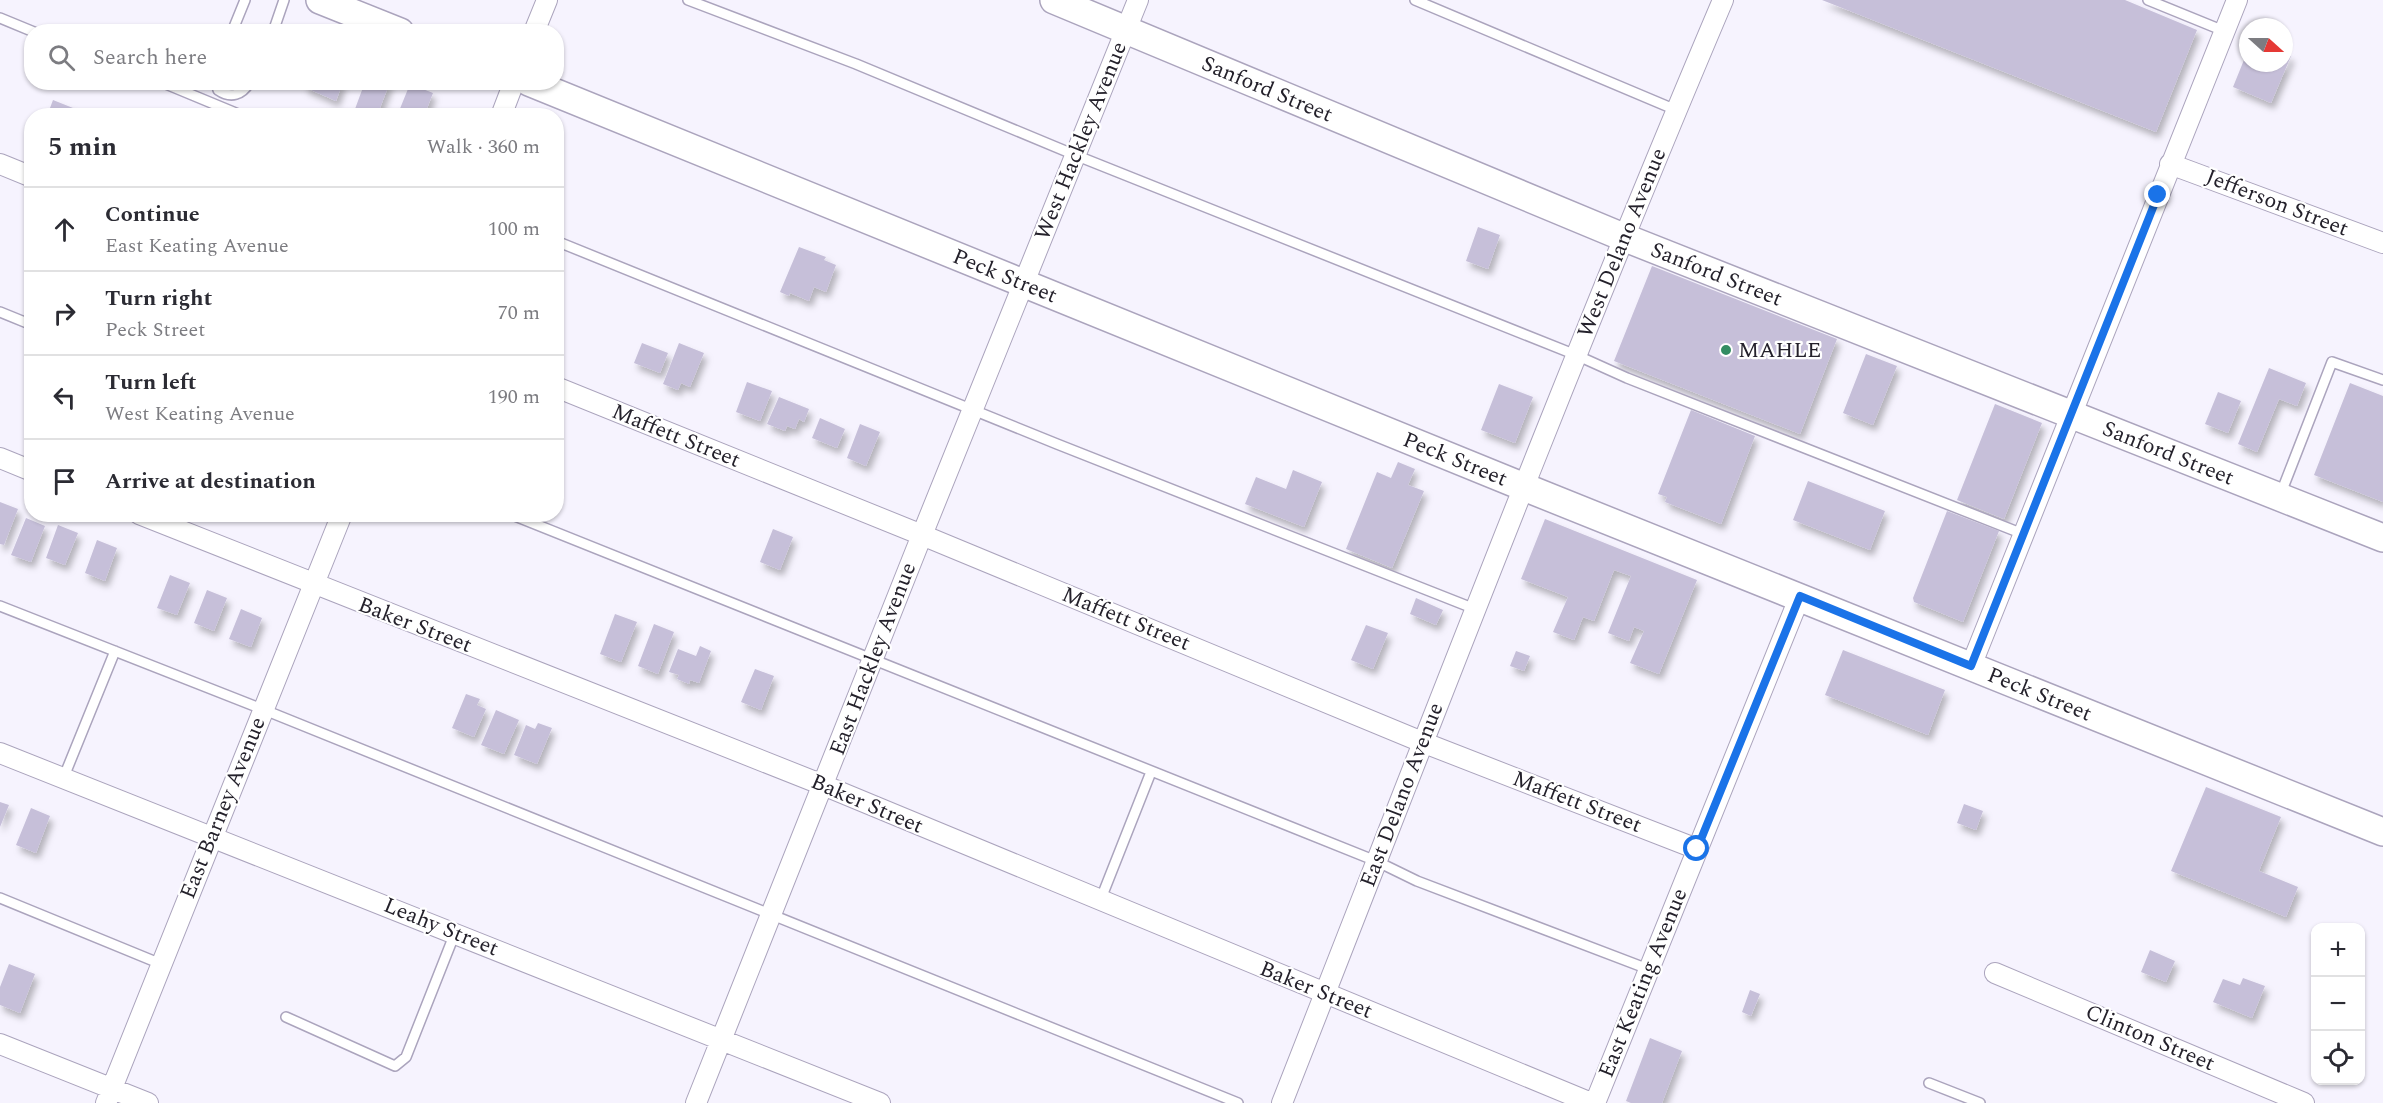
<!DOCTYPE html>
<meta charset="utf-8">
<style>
body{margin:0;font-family:Spectral,serif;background:#f7f7f7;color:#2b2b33}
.controls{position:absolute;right:18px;bottom:18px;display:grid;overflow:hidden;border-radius:12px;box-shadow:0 2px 4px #0004}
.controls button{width:54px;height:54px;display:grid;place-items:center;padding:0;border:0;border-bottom:2px solid #e1e1e2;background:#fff;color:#2b2b33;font:30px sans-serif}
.compass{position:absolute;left:2239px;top:18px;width:54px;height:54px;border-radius:50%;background:#fff;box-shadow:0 2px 4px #0004;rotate:111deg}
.stop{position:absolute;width:18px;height:18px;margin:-14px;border:4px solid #1a73e8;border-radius:50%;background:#fff}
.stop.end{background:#1a73e8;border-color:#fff;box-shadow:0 2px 6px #0008}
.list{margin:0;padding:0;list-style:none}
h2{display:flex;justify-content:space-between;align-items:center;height:78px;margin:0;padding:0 24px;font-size:26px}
h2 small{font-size:20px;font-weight:400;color:#7c7c81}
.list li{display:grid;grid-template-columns:39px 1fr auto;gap:18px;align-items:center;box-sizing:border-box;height:84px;padding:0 24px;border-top:2px solid #e1e1e2}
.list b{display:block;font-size:22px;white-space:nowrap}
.list p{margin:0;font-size:20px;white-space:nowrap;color:#7c7c81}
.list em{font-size:20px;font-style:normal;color:#7c7c81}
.icon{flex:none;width:33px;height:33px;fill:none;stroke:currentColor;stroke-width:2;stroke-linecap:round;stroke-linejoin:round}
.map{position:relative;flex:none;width:2383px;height:1103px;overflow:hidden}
.search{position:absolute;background:#fff;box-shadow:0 2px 4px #0004;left:24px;top:24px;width:540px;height:66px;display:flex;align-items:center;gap:15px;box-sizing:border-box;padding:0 21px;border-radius:24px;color:#7c7c81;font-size:22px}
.panel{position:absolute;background:#fff;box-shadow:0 2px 4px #0004;left:24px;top:108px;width:540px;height:414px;border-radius:24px}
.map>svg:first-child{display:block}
</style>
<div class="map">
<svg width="2383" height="1103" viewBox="0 0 2383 1103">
<defs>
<filter id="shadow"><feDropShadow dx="3.5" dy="6" stdDeviation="3" flood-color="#0004"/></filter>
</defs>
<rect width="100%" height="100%" fill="#f6f3fe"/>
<path fill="#c6bfd9" filter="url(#shadow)" d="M1822 0H2125L2197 30 2156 132Z
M2248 50V63H2284V53L2291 56 2271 103 2233 87Z
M306 82H343L336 101 304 87Z
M365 82H390L378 113 368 109 367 113 355 109Z
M410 84 433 93 424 116H397Z
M53 100 73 108 70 116H47Z
M1478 227 1500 235 1488 269 1466 261Z
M799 247 826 257 824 260 836 265 826 292 814 287 809 301 790 293 789 296 780 292Z
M1652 266 1837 339 1800 434 1614 361Z
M642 343 668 353 660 373 634 363Z
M679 343 704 353 690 387 681 383 678 390 663 384Z
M1866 354 1897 366 1873 425 1843 413Z
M2269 368 2306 383 2297 406 2279 399 2257 452 2238 444Z
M747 382 772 391 760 421 736 412Z
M2350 383 2383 396V502L2314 475Z
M1499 384 1533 397 1515 443 1481 430Z
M2218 392 2241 401 2228 433 2205 424Z
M779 397 809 409 804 422 799 419 795 429 787 426 785 431 767 424Z
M1995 404 2042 423 2004 519 1957 500Z
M1691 410 1755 436 1721 524 1665 502 1667 497 1658 494Z
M820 418 845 429 837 448 812 438Z
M860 424 880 432 866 466 847 458Z
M1398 462 1415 469 1408 485 1424 491 1392 568 1346 549 1377 472 1391 478Z
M1293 470 1322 482 1304 527 1245 504 1256 477 1286 489Z
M1808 481 1885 511 1870 550 1793 520Z
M0 502 18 509 4 545 0 544Z
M1947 511 1999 531 1963 622 1914 602 1913 598Z
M26 518 45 526 31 562 11 555Z
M1545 519 1697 580 1659 674 1630 663 1644 631 1634 627 1629 641 1608 633 1631 576 1614 570 1594 621 1583 617 1574 640 1553 632 1568 597 1521 579Z
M58 525 78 533 65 565 46 558Z
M773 529 793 537 780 570 760 562Z
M97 540 117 548 105 581 85 573Z
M170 575 190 583 177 615 157 608Z
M207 590 227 598 214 631 194 623Z
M1416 598 1443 610 1436 625 1410 614Z
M241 609 262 618 251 647 229 639Z
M615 614 637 622 621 662 600 654Z
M654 624 674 632 658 674 638 666Z
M1366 625 1388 633 1373 669 1351 660Z
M700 646 711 651 699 683 690 680 689 684 677 679 679 675 669 672 678 649 696 656Z
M1843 650 1945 690 1928 735 1825 695Z
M1516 651 1530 656 1524 671 1510 666Z
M755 669 774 676 761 710 741 702Z
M466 694 480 699 477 705 486 709 474 737 452 728Z
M496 710 519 720 504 754 481 745Z
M538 723 552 728 537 764 514 755 526 725 535 729Z
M2206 787 2281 817 2259 871 2298 887 2286 917 2171 871Z
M0 802 9 805 0 827Z
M1964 804 1983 811 1976 830 1957 823Z
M31 808 50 816 36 853 16 845Z
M2150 950 2175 961 2166 982 2141 972Z
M9 964 35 974 20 1013 0 1005V987Z
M2243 978 2265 986 2252 1018 2213 1002 2223 979 2240 985Z
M1750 990 1760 994 1751 1016 1742 1012Z
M1650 1038 1682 1051 1662 1103H1631L1626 1101Z"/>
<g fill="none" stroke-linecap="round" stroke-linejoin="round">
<defs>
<path id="lane" d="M688 0 856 64 1075 155 1576 355 1627 378 2023 534
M1415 0 1676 110
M2148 0 2224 31
M0 18 34 32
M232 32 245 0
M273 32 284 0
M161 82 243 116
M216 82 218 90C231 99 242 95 250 82
M556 241 1057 444 1475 609
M0 312 32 325
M2281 493 2332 362 2383 380
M510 514 1376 861 1417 881 1648 969
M0 606 262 709 1238 1103
M63 779 115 651
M0 898 161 964
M1100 901 1151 772
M286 1017 395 1066 406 1057 455 933
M1929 1083 1980 1103"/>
<path id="street" d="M534 32 547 0
M501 116 514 82
M0 164 32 177
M2170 164 2383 243
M556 387 922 535 1422 742 1697 849
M0 458 32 471
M139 514 823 785 1591 1103
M1971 666 2237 0
M0 753 880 1103
M1995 973 2304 1103
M0 1044 148 1103
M106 1103 342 514
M696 1103 922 535 1138 0
M1282 1103C1427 734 1568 365 1723 0
M1595 1103 1800 596"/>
<g id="secondary">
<path d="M320 0 400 32"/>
<path id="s1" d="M1054 0 1623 237 2383 538"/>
<path id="s2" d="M529 82 1524 487 2383 832"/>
</g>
</defs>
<use href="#lane" stroke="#aba4bd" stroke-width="12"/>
<use href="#street" stroke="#aba4bd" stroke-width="22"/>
<use href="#secondary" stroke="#aba4bd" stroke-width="30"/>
<use href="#lane" stroke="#fff" stroke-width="9"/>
<use href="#street" stroke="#fff" stroke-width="20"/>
<use href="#secondary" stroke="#fff" stroke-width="27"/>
</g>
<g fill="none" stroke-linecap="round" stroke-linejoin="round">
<path stroke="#1a73e8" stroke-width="8" d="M1697 849 1800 596 1971 666 2158 195"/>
</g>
<circle fill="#328c62" stroke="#fff" stroke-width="2" cx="1726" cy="350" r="6"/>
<g text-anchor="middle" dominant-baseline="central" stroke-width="4.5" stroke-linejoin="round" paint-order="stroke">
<g font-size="22" fill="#24212b" stroke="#fff">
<text stroke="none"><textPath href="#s1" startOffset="231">Sanford Street</textPath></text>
<text transform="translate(1081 141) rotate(-68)">West Hackley Avenue</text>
<text transform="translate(2277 203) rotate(21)">Jefferson Street</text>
<text transform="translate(1622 243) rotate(-68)">West Delano Avenue</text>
<text stroke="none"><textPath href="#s1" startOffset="717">Sanford Street</textPath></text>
<text stroke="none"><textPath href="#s2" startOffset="514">Peck Street</textPath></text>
<text transform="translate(676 436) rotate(22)">Maffett Street</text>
<text stroke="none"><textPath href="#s1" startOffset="1203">Sanford Street</textPath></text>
<text stroke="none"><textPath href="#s2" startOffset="1000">Peck Street</textPath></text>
<text transform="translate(1126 619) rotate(22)">Maffett Street</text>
<text transform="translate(415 625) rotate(21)">Baker Street</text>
<text transform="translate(873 659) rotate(-69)">East Hackley Avenue</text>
<text stroke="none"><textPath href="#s2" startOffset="1630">Peck Street</textPath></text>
<text transform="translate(1402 795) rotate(-69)">East Delano Avenue</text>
<text transform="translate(1577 802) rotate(21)">Maffett Street</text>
<text transform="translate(867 804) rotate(23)">Baker Street</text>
<text transform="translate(223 808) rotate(-68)">East Barney Avenue</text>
<text transform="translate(441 927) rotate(22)">Leahy Street</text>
<text transform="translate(1643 983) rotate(-68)">East Keating Avenue</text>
<text transform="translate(1316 990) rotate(22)">Baker Street</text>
<text transform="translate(2150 1038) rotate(23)">Clinton Street</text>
</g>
<g font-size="22" fill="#24212b" stroke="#fff" text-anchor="start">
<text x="1738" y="350">MAHLE</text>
</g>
</g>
</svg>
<div class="controls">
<button>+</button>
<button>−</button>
<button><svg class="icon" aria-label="locate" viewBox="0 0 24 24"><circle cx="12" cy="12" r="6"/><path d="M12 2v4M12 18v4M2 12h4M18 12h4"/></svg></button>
</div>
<svg class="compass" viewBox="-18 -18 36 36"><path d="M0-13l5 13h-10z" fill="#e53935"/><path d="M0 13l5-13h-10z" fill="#7c7c81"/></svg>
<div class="stop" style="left:1697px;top:849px"></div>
<div class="stop end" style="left:2158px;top:195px"></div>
<div class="search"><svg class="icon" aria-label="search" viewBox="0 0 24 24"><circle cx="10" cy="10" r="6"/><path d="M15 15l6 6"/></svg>Search here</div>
<section class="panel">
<h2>5 min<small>Walk · 360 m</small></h2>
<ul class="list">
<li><svg class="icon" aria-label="ahead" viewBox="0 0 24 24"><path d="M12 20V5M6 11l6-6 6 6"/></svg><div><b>Continue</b><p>East Keating Avenue</p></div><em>100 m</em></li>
<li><svg class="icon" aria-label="right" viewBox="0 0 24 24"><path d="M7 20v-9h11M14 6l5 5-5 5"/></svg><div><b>Turn right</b><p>Peck Street</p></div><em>70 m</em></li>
<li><svg class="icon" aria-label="left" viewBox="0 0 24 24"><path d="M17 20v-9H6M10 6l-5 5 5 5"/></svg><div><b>Turn left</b><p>West Keating Avenue</p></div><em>190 m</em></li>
<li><svg class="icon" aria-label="arrive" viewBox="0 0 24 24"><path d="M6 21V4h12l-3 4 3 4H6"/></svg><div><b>Arrive at destination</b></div></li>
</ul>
</section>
</div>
